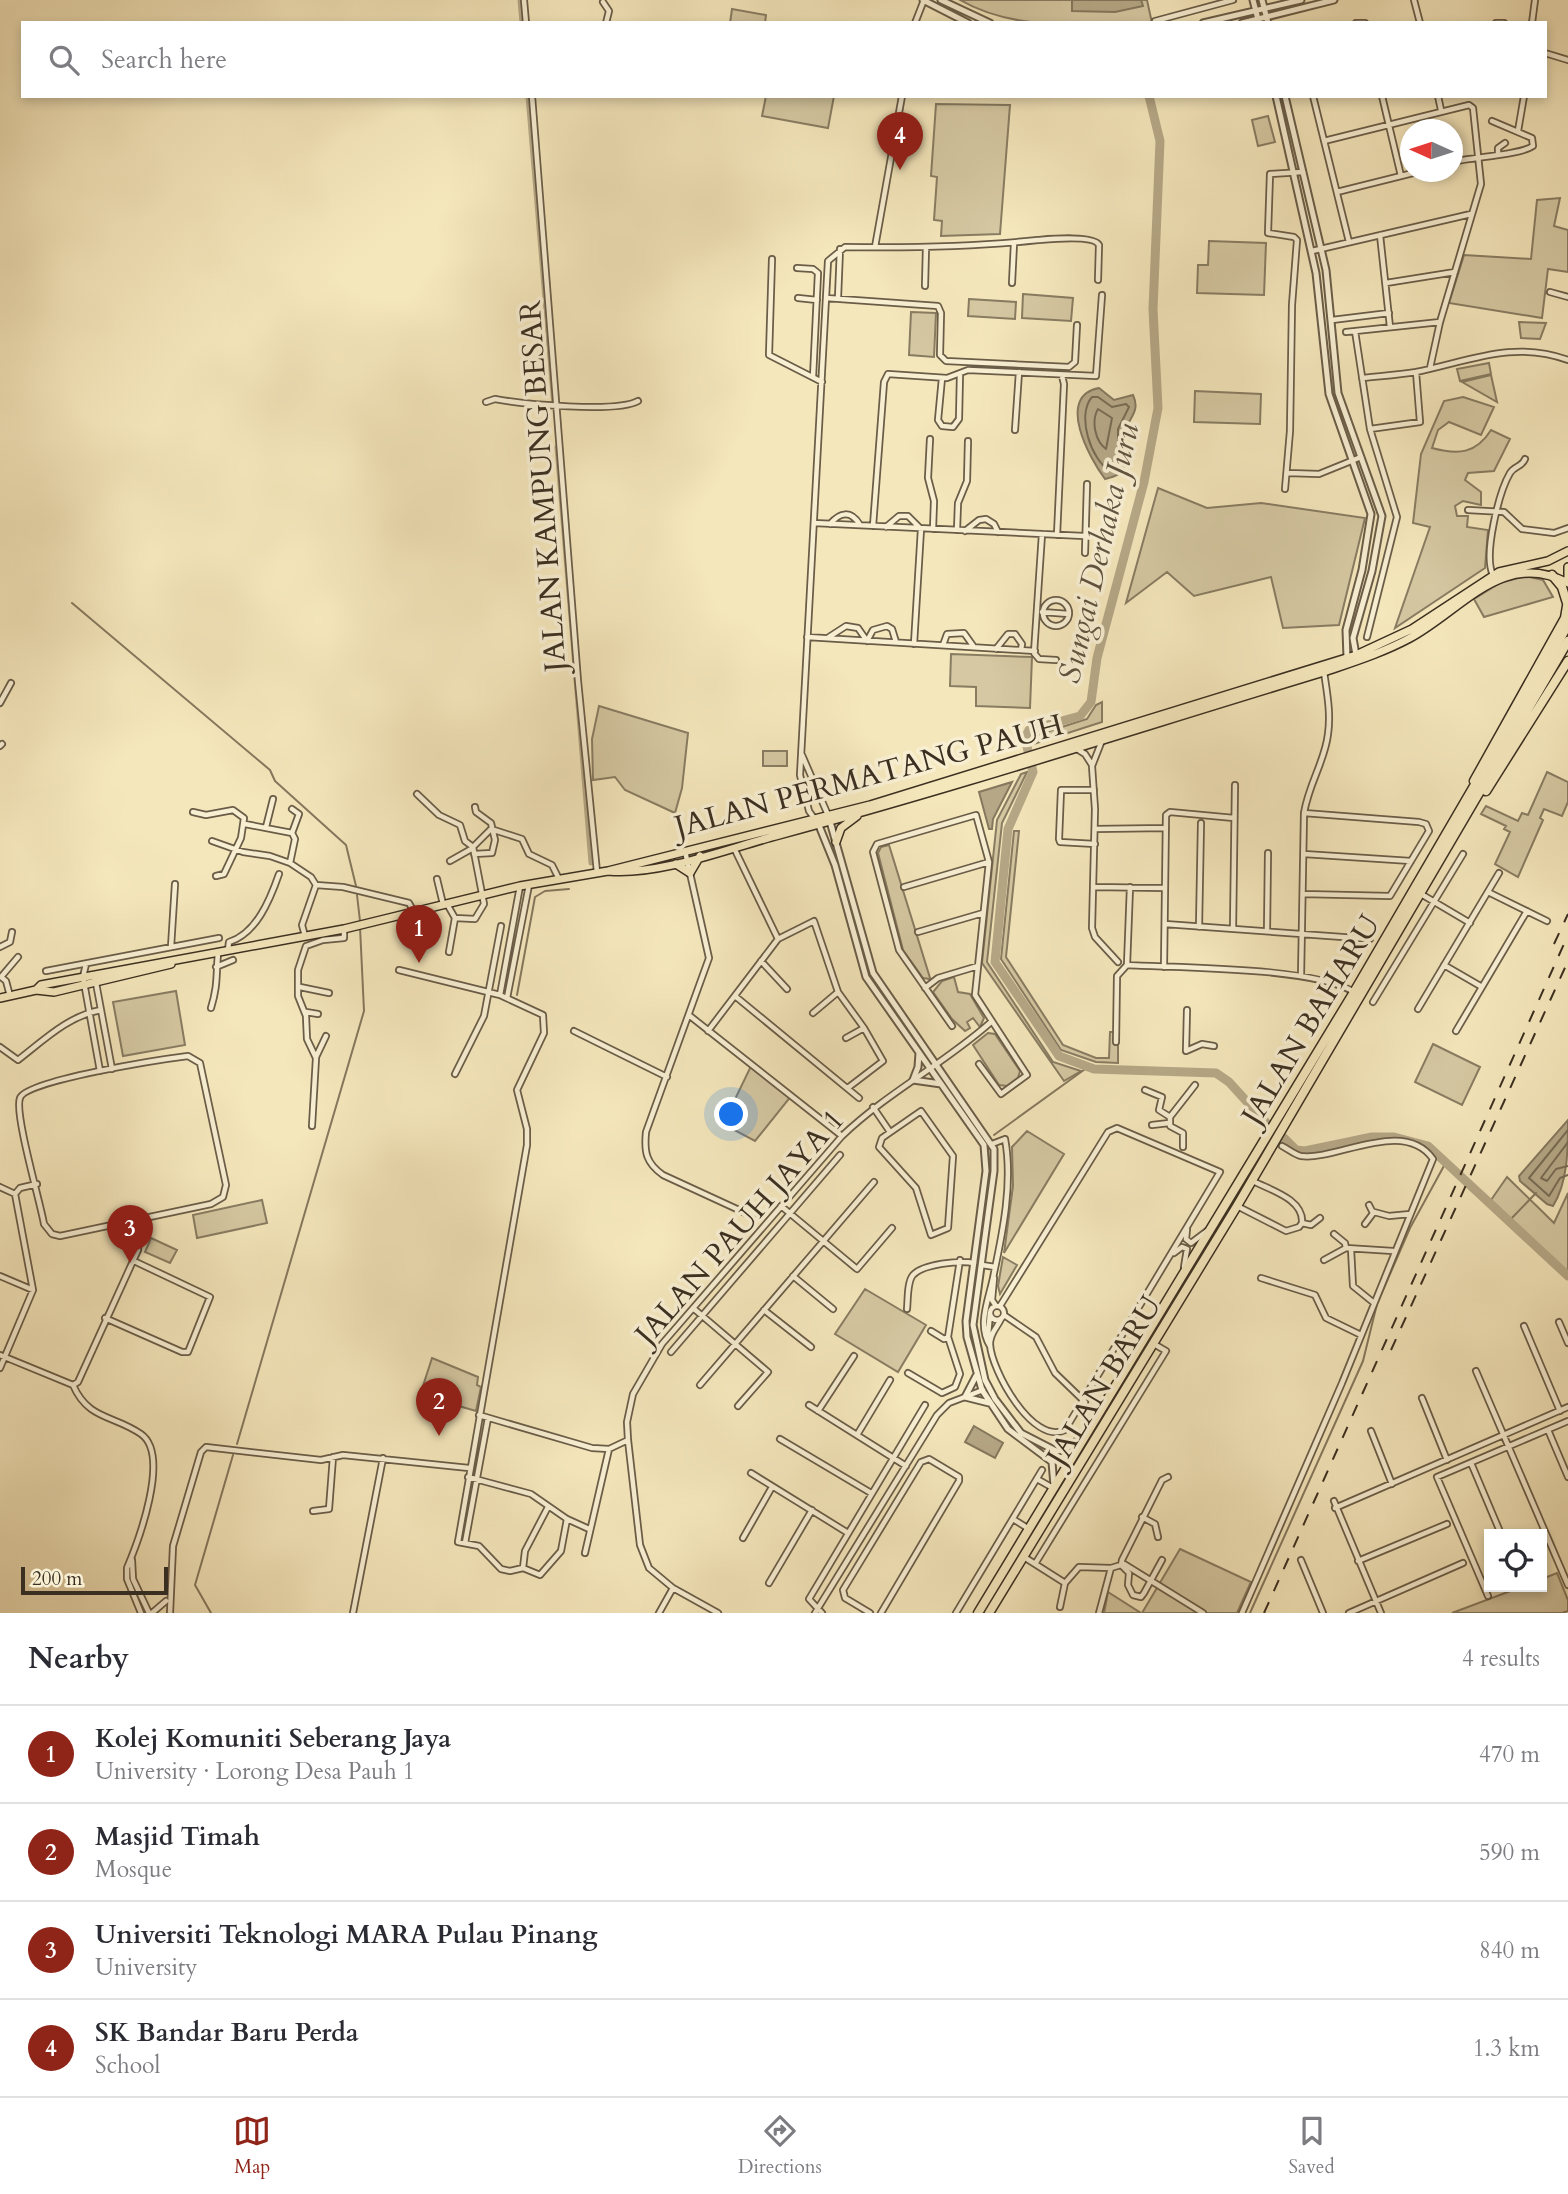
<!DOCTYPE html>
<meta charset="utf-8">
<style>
body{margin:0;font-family:Cardo,serif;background:#f2f2f3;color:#2b2b33}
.controls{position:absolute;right:21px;bottom:21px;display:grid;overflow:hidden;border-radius:0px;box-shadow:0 4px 10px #0003}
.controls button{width:63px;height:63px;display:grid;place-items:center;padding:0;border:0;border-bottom:2px solid #e1e1e2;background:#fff;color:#2b2b33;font:35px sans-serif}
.compass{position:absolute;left:1400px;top:119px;width:63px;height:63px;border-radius:50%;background:#fff;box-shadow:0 4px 10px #0003;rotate:273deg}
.scale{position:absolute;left:21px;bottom:18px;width:147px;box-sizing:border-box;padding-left:7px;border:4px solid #3b2f21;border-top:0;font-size:19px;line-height:24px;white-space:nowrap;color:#3b2f21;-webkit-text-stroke:5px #f8efd3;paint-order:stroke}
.you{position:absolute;left:732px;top:1115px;width:24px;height:24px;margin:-18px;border:5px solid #fff;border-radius:50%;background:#1a73e8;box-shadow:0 0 0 10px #1a73e833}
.badge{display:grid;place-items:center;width:46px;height:46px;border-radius:50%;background:#8f2418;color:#fff;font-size:23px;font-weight:700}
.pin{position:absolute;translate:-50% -58px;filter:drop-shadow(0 2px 4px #0008)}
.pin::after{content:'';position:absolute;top:37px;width:24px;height:21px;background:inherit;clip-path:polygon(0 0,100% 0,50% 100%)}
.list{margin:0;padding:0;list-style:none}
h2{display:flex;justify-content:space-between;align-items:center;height:91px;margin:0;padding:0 28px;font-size:30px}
h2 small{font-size:23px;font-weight:400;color:#7c7c81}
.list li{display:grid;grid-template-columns:46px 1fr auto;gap:21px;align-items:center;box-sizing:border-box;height:98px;padding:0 28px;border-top:2px solid #e1e1e2}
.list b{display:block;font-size:26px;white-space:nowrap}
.list p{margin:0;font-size:23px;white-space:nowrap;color:#7c7c81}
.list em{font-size:23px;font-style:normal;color:#7c7c81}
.icon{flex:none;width:38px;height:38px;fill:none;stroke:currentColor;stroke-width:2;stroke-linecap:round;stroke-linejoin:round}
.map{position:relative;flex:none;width:1568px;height:1613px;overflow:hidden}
.search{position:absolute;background:#fff;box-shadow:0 4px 10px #0003;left:21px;right:21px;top:21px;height:77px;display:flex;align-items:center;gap:18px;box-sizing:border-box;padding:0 24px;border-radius:0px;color:#7c7c81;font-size:26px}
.sheet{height:483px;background:#fff}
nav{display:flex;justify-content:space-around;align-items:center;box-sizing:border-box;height:98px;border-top:2px solid #e1e1e2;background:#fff;font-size:19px;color:#7c7c81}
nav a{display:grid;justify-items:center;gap:4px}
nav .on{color:#8f2418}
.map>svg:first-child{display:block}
</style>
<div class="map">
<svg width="1568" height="1613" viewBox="0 0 1568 1613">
<rect width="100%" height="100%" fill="#f5e7bc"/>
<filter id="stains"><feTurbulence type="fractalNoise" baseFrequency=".00286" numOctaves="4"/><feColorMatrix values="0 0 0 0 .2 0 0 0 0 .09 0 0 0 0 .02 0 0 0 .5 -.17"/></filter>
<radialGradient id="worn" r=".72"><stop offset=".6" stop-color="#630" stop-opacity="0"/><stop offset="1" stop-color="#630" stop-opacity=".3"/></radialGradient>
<path fill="#d5c8a2" stroke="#887c62" stroke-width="2" d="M960 0H1147L1152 23C1088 23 1017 33 960 0Z
M732 9 766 15 765 23H730Z
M766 96H834L828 128 762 116Z
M936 104 1010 105 1000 234 941 236 942 221 934 220 937 177 931 176Z
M1268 116 1275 142 1258 146 1252 120Z
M1560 198 1554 226 1568 230V272L1548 269 1542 318 1449 303 1464 255 1531 259 1537 200Z
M1209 241 1266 243 1264 295 1197 293 1198 265H1208Z
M1023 294 1073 298 1071 321 1022 318Z
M969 299 1016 302 1015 319 968 316Z
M911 312 936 313 934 357 909 355Z
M1519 322 1546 323 1540 339 1521 338Z
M1489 363 1491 374 1460 381 1457 369Z
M1491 375 1497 402 1462 382Z
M1195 391 1261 394 1260 424 1194 422Z
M1463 397 1494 407 1481 435 1449 422 1438 430 1432 448C1458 455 1476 454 1491 430L1510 439 1494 471 1468 473 1465 480 1481 492V505L1463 501 1455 506 1457 516H1468L1467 527 1488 530 1485 568 1395 628 1430 527 1413 523 1421 454 1444 401Z
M1158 488 1207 508 1261 503 1365 518 1339 625 1283 628 1271 577 1194 596 1167 572 1126 603Z
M1525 576 1543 580 1553 597 1484 617 1474 599 1500 583Z
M951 654 1032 657 1030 708 976 706V687L950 686Z
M1102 702V722L1034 744V736L1087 719 1096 705Z
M599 706 688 733 682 788 675 813 625 790 615 777 593 780 592 739Z
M763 751H787V766H763Z
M1027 772 1002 823 987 962 1053 1062 1081 1071 1064 1081 982 963 997 820 1021 774Z
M1547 772 1568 782V802L1562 816 1544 809 1540 818 1543 820 1518 877 1495 864 1510 832 1504 829 1506 826 1481 814 1486 806 1518 821 1522 813 1528 815Z
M1014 831H1019L1006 957 1063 1045 1096 1058H1109L1110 1032H1114V1044L1118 1045V1063L1096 1062 1061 1050 1001 959Z
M889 845 930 978V979L923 978 903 950 878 853 881 847Z
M954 977 958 992 970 994 984 1018 980 1027 973 1018 967 1022 970 1028 965 1031 952 1019 933 992 942 981Z
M176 991 185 1045 123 1056 113 1002Z
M988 1033 995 1034 1020 1071 1018 1078 1007 1086 999 1085 973 1045Z
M1433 1044 1480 1067 1462 1105 1415 1082Z
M752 1064 792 1095 755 1141 723 1124Z
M1027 1131 1064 1154 1004 1253 1013 1186 1012 1147Z
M1507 1177 1554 1223 1568 1193V1273L1491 1200Z
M262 1200 267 1223 197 1238 193 1215Z
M151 1238 177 1250 170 1263 145 1252Z
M1003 1257 1017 1265 1000 1294 998 1286Z
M865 1289 926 1325 898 1372 835 1334Z
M432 1358 478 1377 477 1385 481 1387 476 1411 420 1395Z
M1180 1549 1251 1582 1237 1613H1142Z
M1557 1573 1568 1600V1611L1562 1613H1452L1521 1587H1542V1579Z
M1108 1592 1141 1613H1104Z"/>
<path fill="#b6a887" stroke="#85785e" stroke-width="2" d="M1072 0H1141L1143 6 1115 12 1072 11Z
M1099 388 1114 400 1133 395C1141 412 1128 418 1125 432 1122 444 1128 457 1124 467 1120 476 1113 477 1105 479 1090 459 1055 396 1099 388Z
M1012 782 993 819 992 829H989L979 792Z
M1568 1120C1568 1149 1568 1182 1553 1206L1547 1204 1520 1181 1519 1176Z
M974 1426 1003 1443 995 1458 965 1442Z"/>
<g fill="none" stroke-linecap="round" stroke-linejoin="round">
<path stroke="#786c54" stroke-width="2" d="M1092 397H1098L1112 407 1126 404 1129 407 1118 429V464L1110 471C1091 460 1076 415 1092 397Z
M1098 409 1112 418 1106 449C1095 441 1091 421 1098 409Z
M1568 1130 1529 1178 1549 1196 1560 1178 1568 1175
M1568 1142 1541 1178 1547 1181 1556 1169 1568 1166"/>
<path stroke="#85785e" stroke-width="2" d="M72 603 270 770 275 781 346 845 356 886
M357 895 360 921
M517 995 535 897 545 891 569 889
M994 1135 1088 1067
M1509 1221 1536 1193
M237 1444 364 1011 360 927
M211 1613 195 1585 233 1455
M1250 1613 1363 1361 1377 1304 1410 1228 1445 1164"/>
<path stroke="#b6a887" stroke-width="5" d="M520 0 522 23
M528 96 554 406
M557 447 591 863"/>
<path stroke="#b6a887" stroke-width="9" d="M1149 96 1160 141 1153 309 1158 408 1144 482 1097 658 1091 702 1080 716 1029 730 1025 738 1033 772 1008 829 995 962 1059 1056 1094 1069 1216 1073 1229 1082 1269 1126
M1284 1138 1296 1150 1305 1151 1372 1137H1394L1428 1146 1568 1276"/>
<defs>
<path id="minor" d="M524 0 526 23
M1414 0 1420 23
M603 2 609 11 606 23
M1155 21 1233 0
M915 23 924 0
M1356 23H1365
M1496 23H1504
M1532 23 1535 0
M1545 53 1568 60
M532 96 578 681 597 872
M1313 96 1349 242
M1382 96 1401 176
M1438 96 1441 110
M1518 131 1524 96
M1324 141 1469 105 1473 108 1481 184 1440 322 1430 368
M1498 153V148L1505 143
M1452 162C1472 157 1520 155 1533 146L1532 138 1492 121
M1337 192 1417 172
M1380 235 1390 327
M875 247 902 96
M1312 251 1471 214
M772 259 769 355 822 382
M797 268 813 269 818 273 813 377
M1012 283 1014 243
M1386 283 1455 272
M925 286 926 247
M1550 292 1568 297
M798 298 817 300
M826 298 938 306 941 313 940 355 946 361 1069 367 1075 362 1077 325
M838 298 840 249
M1332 320 1389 313
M1355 331 1370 429 1397 517 1367 637
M1346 332 1440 322
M942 378 938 420 942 426 953 427 959 419 960 374
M1362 378C1380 376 1398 375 1416 372 1470 361 1513 340 1568 360
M486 402 495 399C522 404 617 413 638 401
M1370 429 1420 422 1416 372
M1015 430 1019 372
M930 439 928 478 934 501 933 529
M1288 473 1319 474 1361 457
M1285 489 1290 431 1292 305 1297 240 1294 237 1268 233 1270 174 1303 172
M1468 510 1504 512 1522 529 1554 533 1568 528
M814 523 1084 536
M830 524C840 512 851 510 860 525
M873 526 884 382 888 374 947 378 968 370 1096 376 1102 295
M886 527 899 516H908L921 529 914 644
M957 530 958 503 967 481 968 441
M965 531 979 520 986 519 994 524 998 532
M1042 534 1034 653 1039 659 1056 660
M1057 535 1064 384 1062 376
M1085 553 1087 484
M1493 575C1483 555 1499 492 1510 473 1514 466 1522 467 1525 459
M1043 613a13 13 0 1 1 26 0a13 13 0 1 1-26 0Z
M1042 612 1069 614
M807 637 1035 651
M829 637 846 626 858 628 867 641 873 630 887 626 892 629 896 642
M943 645 947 634 964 633 974 647
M996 649 1008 634H1015L1022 644 1021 650
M0 703 11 683
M1101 743 1092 766 1095 809 1092 928 1095 937 1118 962
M0 746 2 744
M1077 749 1085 754 1092 765
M802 755 828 815
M1094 790H1061L1059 839 1060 842 1095 844
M417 794 439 815 460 825 465 841 473 847 484 904 475 919 455 918
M292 809 299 814 292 833
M193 812 206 815 233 810 244 818 241 838 224 874 216 876
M814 818 809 811 800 775 828 261 845 247C909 248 973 247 1038 240 1050 239 1094 235 1099 245L1098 280
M245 824 292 833 295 839 290 863 311 877 316 885
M266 827 273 799
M1095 829 1166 828
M212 841 243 852 270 856 290 863
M473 847 491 829 522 839 529 854 552 865 559 879
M734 848 778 939
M685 851 709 958 646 1132C644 1152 646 1163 663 1175L752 1216
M474 854 492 853 495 840 491 823 476 812 475 807
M1304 854 1411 861
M450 861 473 848
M437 879 443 904
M316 885 343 887 409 903 414 912
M904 887 989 862
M1093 887 1165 888
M1488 892 1547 921
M1303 894 1390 896 1429 831 1426 824 1419 822 1304 813
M1421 894 1470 923
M447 904 455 918 449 952
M1165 924 1370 939
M1199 927 1201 823
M1233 929 1235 785
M1267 931 1268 853
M918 932 983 913
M305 936 302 925 316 885
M323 940 344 938V930
M0 947 10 942 12 932
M171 947 175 884
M228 950 229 942C256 934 270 900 279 874
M761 961 787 989
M86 964 83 977 100 1071
M1127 965C1181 968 1313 967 1354 992
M1127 965 1130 887
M1444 965 1482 987
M216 967 233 960
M1164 967 1166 815 1170 812 1234 818
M399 970 500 995 543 1015 544 1033 517 1090 527 1129V1145L458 1542 479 1546 501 1569 510 1571 523 1568 540 1575 561 1551 567 1519
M46 971 219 938
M1301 976 1304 813C1309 783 1325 761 1328 734 1331 713 1327 693 1324 672
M1 977 18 957
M1 977 6 981 10 996
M96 983 112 1069
M300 987 329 993
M925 988 938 978 978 966
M500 995 520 886
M735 996 859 1098
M507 998 529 885
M1373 1002 1463 854
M211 1008C218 985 216 976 218 953
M1418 1009 1499 873
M1187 1010 1186 1051 1202 1044 1214 1046
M306 1012 318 1014
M813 1013 838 992
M690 1016 842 1136
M952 1026 899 950 873 852 877 844 976 815 989 862 975 995 1027 1075 1001 1094 979 1064
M574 1031 667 1077
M708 1031 778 939 814 921 838 992 864 1028 883 1061 849 1087
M1456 1031 1527 911
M846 1038 864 1028
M1116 1042 1117 976 1127 965
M0 1047 18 1060C44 1040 68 1016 101 1010
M188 1056 200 1063 226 1185 223 1197 211 1204 60 1236 52 1234 44 1224C40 1201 14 1113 20 1098 26 1080 164 1059 188 1056Z
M316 1057 326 1036
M455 1074 484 1016 501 926
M1145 1090 1162 1097 1159 1110 1170 1117V1126L1183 1133V1147
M873 1107 890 1132
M921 1111 953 1156 948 1228 931 1235 916 1188 879 1147 882 1138Z
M1170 1117 1195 1085
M1152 1125 1169 1123
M312 1126 316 1058 307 1039 306 1016 298 996V970L306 946 323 940
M1253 1181C1270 1190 1304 1199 1302 1223
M0 1187 15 1194
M1369 1205 1373 1213
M781 1206 857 1269 892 1228
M1237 1206 1286 1231 1299 1227 1302 1223
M1302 1223 1311 1225 1320 1218
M1365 1224 1374 1212 1389 1216 1410 1214
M1187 1229 1186 1239 1191 1243 1207 1231
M1334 1234 1345 1243 1346 1248
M1351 1249 1353 1286 1374 1303
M1174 1253 1182 1247 1187 1249 1184 1267
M1324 1260 1346 1248 1393 1251
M982 1265 995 1267
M0 1276 33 1290
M793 1276 833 1309
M994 1278 992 1300 996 1306
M1261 1278 1315 1295 1326 1318 1361 1335
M1000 1306 1108 1132 1117 1128 1220 1172 1065 1430C1033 1446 991 1370 990 1344 990 1333 997 1328 1001 1319
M990 1313a7 7 0 1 1 14 0a7 7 0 1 1-14 0Z
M693 1308 768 1372 738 1406
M907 1309C908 1300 907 1282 913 1275 923 1264 960 1260 974 1263
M764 1310 811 1347
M1004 1315 1036 1337 1055 1373 1085 1402
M105 1318 182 1352H188L210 1297 134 1261
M1559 1322 1568 1343
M1524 1326 1560 1411
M931 1331 944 1339 948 1337
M988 1335 990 1313
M990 1346C976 1324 990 1297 994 1273 1003 1231 1013 1182 1005 1139L992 1144
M671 1352 840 1155
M0 1355 73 1385
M0 1368 33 1290 15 1194 20 1188 37 1184
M1476 1371 1568 1585
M908 1373 942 1393 955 1387 960 1374 948 1337 960 1260
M73 1385C88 1420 114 1415 141 1434 171 1455 138 1542 127 1568V1579L141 1613
M73 1385 78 1382 138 1250 139 1219
M700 1385 874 1182
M1422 1398 1447 1460
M809 1405 906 1466
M818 1411 854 1356
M479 1415 592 1448 609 1449 628 1440
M1548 1430 1568 1477
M1371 1431 1392 1484
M857 1435 890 1380
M780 1439 871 1493
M1471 1463 1501 1534
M751 1473 848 1533
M468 1477 531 1494 567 1519 589 1529
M1037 1479 1053 1488
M1334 1501 1381 1613
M1335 1508 1568 1407
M313 1511 329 1509 333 1457
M1142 1517 1155 1524 1158 1537
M1013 1519 1029 1529
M743 1538 772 1487
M465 1543 488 1418
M585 1553 609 1449
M1024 1557 1065 1583
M132 1560 133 1579 149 1613
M1162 1560 1144 1593 1141 1597 1133 1595 1128 1585 1129 1573 1121 1565 1122 1560 1162 1480 1168 1477
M1301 1560 1323 1613
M1358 1561 1447 1524
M1035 1564 1166 1351 1154 1344
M523 1568 525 1551 548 1507
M769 1583 812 1510
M1488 1596 1437 1477 1568 1421
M1060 1607 1065 1583 1079 1567 1111 1568 1124 1564 1203 1613
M152 1613 166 1601
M170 1613 173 1546 201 1452 206 1447 321 1460 343 1455 469 1468
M353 1613 383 1458
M659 1613 673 1588
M718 1613 673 1588 649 1568 640 1545 628 1440 627 1422 633 1394 662 1344 842 1136C888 1092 944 1064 991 1022
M815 1613 937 1415 949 1403 983 1390
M822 1613 809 1599 925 1405
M870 1613 845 1598 843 1590 921 1462 929 1459 959 1477V1481L881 1613
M956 1613 1042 1470
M1099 1613 1111 1568
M1242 1613 1342 1383 1433 1159C1404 1117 1336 1161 1301 1156 1295 1155 1288 1149 1282 1146
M1349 1613 1463 1563"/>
<path id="tertiary" d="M923 0 968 23
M941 0 990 23
M1253 0 1259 23
M1262 0 1268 23
M1203 23 1301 0
M1242 23 1334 0
M1276 96 1316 273 1329 394 1371 514 1362 570 1346 630 1347 658
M1285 96 1326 270 1338 393 1382 516 1372 571 1353 638 1356 655
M829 818 873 973 994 1149V1171L973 1325 985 1380 995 1399 1021 1433 1056 1451 1064 1450 1081 1438
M818 823 835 865 866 977 984 1145 986 1171 966 1321 967 1337 982 1390 1008 1429 1052 1462 1054 1486
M919 1053 918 1067 913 1080 941 1084
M965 1397 976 1376
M965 1397 989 1403"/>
<path id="primary" d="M1568 567V580
M836 842 841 828 857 816
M676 864 690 873 700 856
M608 871C660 876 729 848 779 835 962 786 1142 727 1324 672 1353 662 1382 653 1410 638 1463 609 1503 549 1568 583
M36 990 54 992 171 964
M0 998 36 990 41 985 344 929 520 886 608 871 870 805 1356 655 1412 629 1499 572 1548 561 1568 551"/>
<path id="trunk" d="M1552 575 1562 587 1567 603
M1474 781 1565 618 1568 600
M1486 791 1568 661
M978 1613 1354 992 1568 625
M989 1613 1237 1206 1568 641"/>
</defs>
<use href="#minor" stroke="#6a5d48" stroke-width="8"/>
<use href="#tertiary" stroke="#6a5d48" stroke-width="9"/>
<use href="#primary" stroke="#3b2f21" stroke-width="10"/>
<use href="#trunk" stroke="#3b2f21" stroke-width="11"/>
<use href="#minor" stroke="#f8efd3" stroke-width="4.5"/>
<use href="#tertiary" stroke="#f8efd3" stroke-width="5"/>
<use href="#primary" stroke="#f5e7bc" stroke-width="7"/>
<use href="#trunk" stroke="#f5e7bc" stroke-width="8"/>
<path stroke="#3b2f21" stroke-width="2" stroke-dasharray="12 12" stroke-linecap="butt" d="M1554 944 1568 914
M1391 1350 1568 961
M1264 1613 1568 935"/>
</g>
<g text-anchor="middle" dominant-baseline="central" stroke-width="7" stroke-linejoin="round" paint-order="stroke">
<g font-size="30" fill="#3b2f21" stroke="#f8efd3">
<text transform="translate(543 486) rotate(-94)">JALAN KAMPUNG BESAR</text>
<text transform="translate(869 776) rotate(-15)">JALAN PERMATANG PAUH</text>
<text transform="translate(1311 1020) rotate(-59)">JALAN BAHARU</text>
<text transform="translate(740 1227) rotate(-49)">JALAN PAUH JAYA 1</text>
<text transform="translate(1104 1381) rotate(-59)">JALAN BARU</text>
</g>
<g font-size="32" font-style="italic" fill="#605340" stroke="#f8efd3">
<text transform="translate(1099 553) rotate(-77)">Sungai Derhaka Juru</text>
</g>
</g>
<rect width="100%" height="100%" filter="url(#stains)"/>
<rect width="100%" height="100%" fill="url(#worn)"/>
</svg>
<div class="controls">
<button><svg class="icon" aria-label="locate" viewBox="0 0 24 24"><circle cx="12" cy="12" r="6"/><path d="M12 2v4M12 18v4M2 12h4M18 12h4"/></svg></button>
</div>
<svg class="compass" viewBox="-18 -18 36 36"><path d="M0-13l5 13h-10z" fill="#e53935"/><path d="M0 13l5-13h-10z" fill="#7c7c81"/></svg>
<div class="scale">200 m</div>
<div class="you"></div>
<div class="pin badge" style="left:419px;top:963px">1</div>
<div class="pin badge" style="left:439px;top:1436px">2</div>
<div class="pin badge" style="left:130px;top:1263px">3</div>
<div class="pin badge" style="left:900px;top:170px">4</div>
<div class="search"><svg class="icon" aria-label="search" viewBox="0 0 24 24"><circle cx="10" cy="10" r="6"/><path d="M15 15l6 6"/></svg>Search here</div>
</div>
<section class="sheet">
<h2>Nearby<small>4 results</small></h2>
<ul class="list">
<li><span class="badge">1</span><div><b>Kolej Komuniti Seberang Jaya</b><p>University · Lorong Desa Pauh 1</p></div><em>470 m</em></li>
<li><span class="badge">2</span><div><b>Masjid Timah</b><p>Mosque</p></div><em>590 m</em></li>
<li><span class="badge">3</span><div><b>Universiti Teknologi MARA Pulau Pinang</b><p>University</p></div><em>840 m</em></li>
<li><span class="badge">4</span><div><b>SK Bandar Baru Perda</b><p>School</p></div><em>1.3 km</em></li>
</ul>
</section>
<nav>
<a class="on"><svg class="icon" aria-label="map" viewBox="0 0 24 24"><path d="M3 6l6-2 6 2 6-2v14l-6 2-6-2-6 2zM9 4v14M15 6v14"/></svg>Map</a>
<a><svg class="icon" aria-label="directions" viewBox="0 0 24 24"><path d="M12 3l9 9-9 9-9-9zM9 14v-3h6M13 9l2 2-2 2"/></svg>Directions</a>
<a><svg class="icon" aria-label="saved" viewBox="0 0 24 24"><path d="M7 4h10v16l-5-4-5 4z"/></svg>Saved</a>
</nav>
